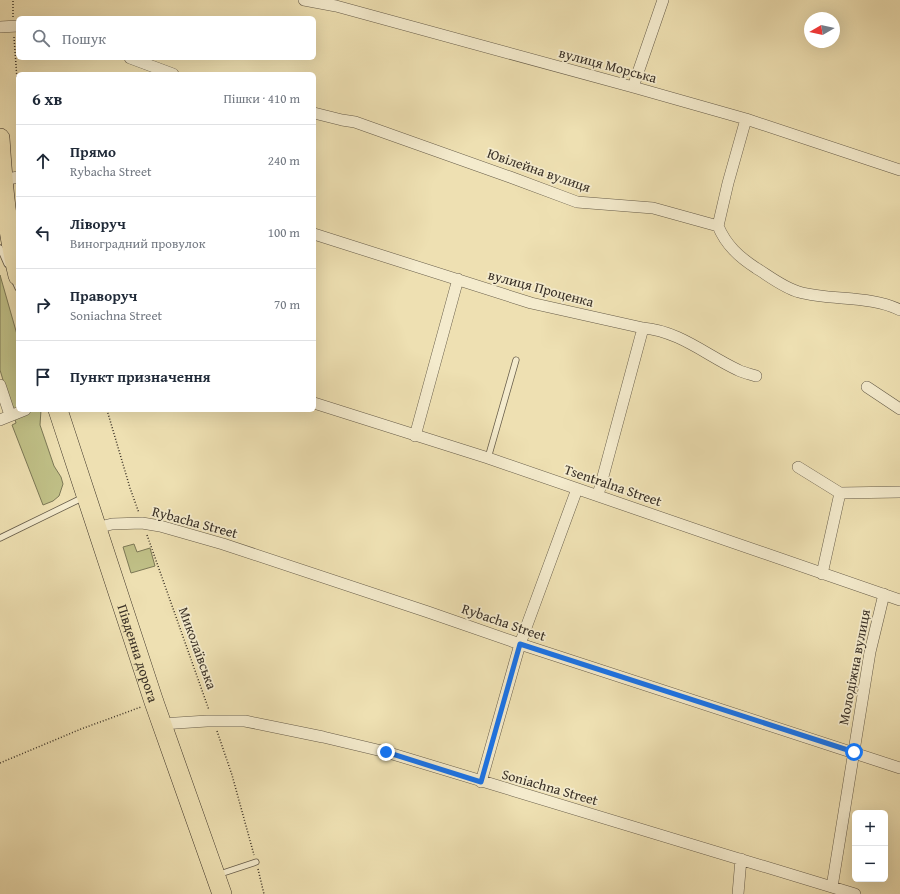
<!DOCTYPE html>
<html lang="uk">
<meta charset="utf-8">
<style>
body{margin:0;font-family:"Gentium Book Plus",serif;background:#f6f6f7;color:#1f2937}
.controls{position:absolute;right:12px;bottom:12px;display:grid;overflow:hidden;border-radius:6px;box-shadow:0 4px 16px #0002}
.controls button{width:36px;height:36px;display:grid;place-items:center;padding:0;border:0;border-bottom:1px solid #e0e1e3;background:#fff;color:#1f2937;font:20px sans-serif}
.compass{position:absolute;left:804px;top:12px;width:36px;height:36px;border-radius:50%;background:#fff;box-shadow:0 4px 16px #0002;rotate:261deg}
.stop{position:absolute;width:12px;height:12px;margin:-9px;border:3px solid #1a73e8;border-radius:50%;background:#fff}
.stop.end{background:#1a73e8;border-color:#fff;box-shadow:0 1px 4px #0008}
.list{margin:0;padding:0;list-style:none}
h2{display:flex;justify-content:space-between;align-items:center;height:52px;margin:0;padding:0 16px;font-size:17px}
h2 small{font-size:13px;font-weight:400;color:#747a83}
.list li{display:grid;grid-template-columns:26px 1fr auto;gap:12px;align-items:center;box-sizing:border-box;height:72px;padding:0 16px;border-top:1px solid #e0e1e3}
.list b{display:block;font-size:15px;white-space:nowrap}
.list p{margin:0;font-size:13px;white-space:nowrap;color:#747a83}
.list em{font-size:13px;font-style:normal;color:#747a83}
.icon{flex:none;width:22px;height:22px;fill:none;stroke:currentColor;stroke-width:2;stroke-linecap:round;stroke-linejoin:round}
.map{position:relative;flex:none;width:900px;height:894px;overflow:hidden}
.search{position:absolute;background:#fff;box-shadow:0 4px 16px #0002;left:16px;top:16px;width:300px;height:44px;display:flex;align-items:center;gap:10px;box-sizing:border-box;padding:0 14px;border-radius:6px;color:#747a83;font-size:15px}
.panel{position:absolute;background:#fff;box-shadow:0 4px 16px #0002;left:16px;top:72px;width:300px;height:340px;border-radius:6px}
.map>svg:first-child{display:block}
</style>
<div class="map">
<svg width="900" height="894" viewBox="0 0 900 894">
<rect width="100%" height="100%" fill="#eee0b2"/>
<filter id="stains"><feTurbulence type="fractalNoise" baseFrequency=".005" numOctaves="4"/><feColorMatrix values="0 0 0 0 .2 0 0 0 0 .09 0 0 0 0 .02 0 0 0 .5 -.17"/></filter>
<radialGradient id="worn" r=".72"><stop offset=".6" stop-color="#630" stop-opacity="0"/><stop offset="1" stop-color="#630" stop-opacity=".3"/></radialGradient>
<path fill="#c0c087" stroke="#7c7856" d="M0 275 18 338V410H41L40 425 54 466 61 477 63 484 59 496 53 501 43 505 12 425 16 423 0 370Z
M134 544 137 552 150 548 155 566 131 573 123 547Z"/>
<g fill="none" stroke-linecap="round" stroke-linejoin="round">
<defs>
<path id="service" d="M0 248 7 264
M14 279 18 288
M488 458 516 360
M0 538 84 497
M217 875 256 862"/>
<path id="minor" d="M304 0 336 6 633 87 746 119 900 170
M0 27 18 26
M130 58 173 74
M633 87 663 0
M314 113 342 120 355 122 510 177 577 202 653 208 718 226C726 245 739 257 756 268 769 276 784 288 799 292 831 301 870 295 900 310
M3 180 18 177
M718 226 728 183 746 119
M314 234 531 303 643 328C679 331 706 355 738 370 744 373 750 374 756 376
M0 385 10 415
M867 387 900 409
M314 403 488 458 900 600
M0 420 25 410
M415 436 458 279
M798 467 840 493 900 492
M598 495 643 328
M96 528 112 524 142 523 160 526 223 544 428 612 520 644 900 768
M822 574 840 493
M161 724 207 721H245L323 737 386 752 855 894
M481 782 520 644 577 489
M832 887 870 652 884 594
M738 894 741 859"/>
<g id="trunk">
<path d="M0 138C3 185 7 231 18 276"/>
<path id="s1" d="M58 410 154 702 222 894"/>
</g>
</defs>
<use href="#service" stroke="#665c49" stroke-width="7"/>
<use href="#minor" stroke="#665c49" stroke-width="12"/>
<use href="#trunk" stroke="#393026" stroke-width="20"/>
<path stroke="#393026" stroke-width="1.5" stroke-dasharray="1 2" stroke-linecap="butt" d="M13 17V0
M14 37 18 93
M107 410 130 488 139 513
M147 535 209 710
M217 731 232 775 254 855
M0 763 81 729 141 707
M258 869 264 894"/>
<use href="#service" stroke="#f4ebcd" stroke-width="5.5"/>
<use href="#minor" stroke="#f4ebcd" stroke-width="11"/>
<use href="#trunk" stroke="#eee0b2" stroke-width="19"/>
</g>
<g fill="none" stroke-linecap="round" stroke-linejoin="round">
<path stroke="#1a73e8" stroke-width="5" d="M386 752 481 782 520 644 854 752"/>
</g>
<g text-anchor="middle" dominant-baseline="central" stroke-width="3.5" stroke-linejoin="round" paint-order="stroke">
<g font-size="14" fill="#393026" stroke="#f4ebcd">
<text transform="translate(608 65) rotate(15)">вулиця Морська</text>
<text transform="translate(539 170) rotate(19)">Ювілейна вулиця</text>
<text transform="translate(541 288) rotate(15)">вулиця Проценка</text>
<text transform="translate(613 485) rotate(19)">Tsentralna Street</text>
<text transform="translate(195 522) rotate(15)">Rybacha Street</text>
<text transform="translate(504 622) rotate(19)">Rybacha Street</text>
<text transform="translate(198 648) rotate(70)">Миколаївська</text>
<text stroke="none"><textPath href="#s1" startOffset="256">Південна дорога</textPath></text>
<text transform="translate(854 667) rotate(-79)">Молодіжна вулиця</text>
<text transform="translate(550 787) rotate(16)">Soniachna Street</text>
</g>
</g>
<rect width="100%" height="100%" filter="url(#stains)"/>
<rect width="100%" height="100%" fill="url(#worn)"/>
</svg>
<div class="controls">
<button>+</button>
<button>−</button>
</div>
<svg class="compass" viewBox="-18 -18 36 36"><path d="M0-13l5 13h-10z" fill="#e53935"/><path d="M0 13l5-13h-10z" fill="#747a83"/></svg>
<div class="stop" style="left:854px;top:752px"></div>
<div class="stop end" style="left:386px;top:752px"></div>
<div class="search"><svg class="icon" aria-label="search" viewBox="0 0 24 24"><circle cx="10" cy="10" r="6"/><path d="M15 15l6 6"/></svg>Пошук</div>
<section class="panel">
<h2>6 хв<small>Пішки · 410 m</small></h2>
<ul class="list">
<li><svg class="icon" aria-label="ahead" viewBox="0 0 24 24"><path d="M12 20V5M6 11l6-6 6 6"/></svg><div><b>Прямо</b><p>Rybacha Street</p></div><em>240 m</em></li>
<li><svg class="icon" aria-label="left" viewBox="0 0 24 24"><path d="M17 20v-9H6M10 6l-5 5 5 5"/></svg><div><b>Ліворуч</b><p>Виноградний провулок</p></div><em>100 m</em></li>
<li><svg class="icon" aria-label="right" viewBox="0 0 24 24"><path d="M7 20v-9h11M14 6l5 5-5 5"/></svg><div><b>Праворуч</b><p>Soniachna Street</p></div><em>70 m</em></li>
<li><svg class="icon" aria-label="arrive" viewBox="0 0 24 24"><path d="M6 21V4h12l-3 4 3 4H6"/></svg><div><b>Пункт призначення</b></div></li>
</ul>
</section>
</div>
